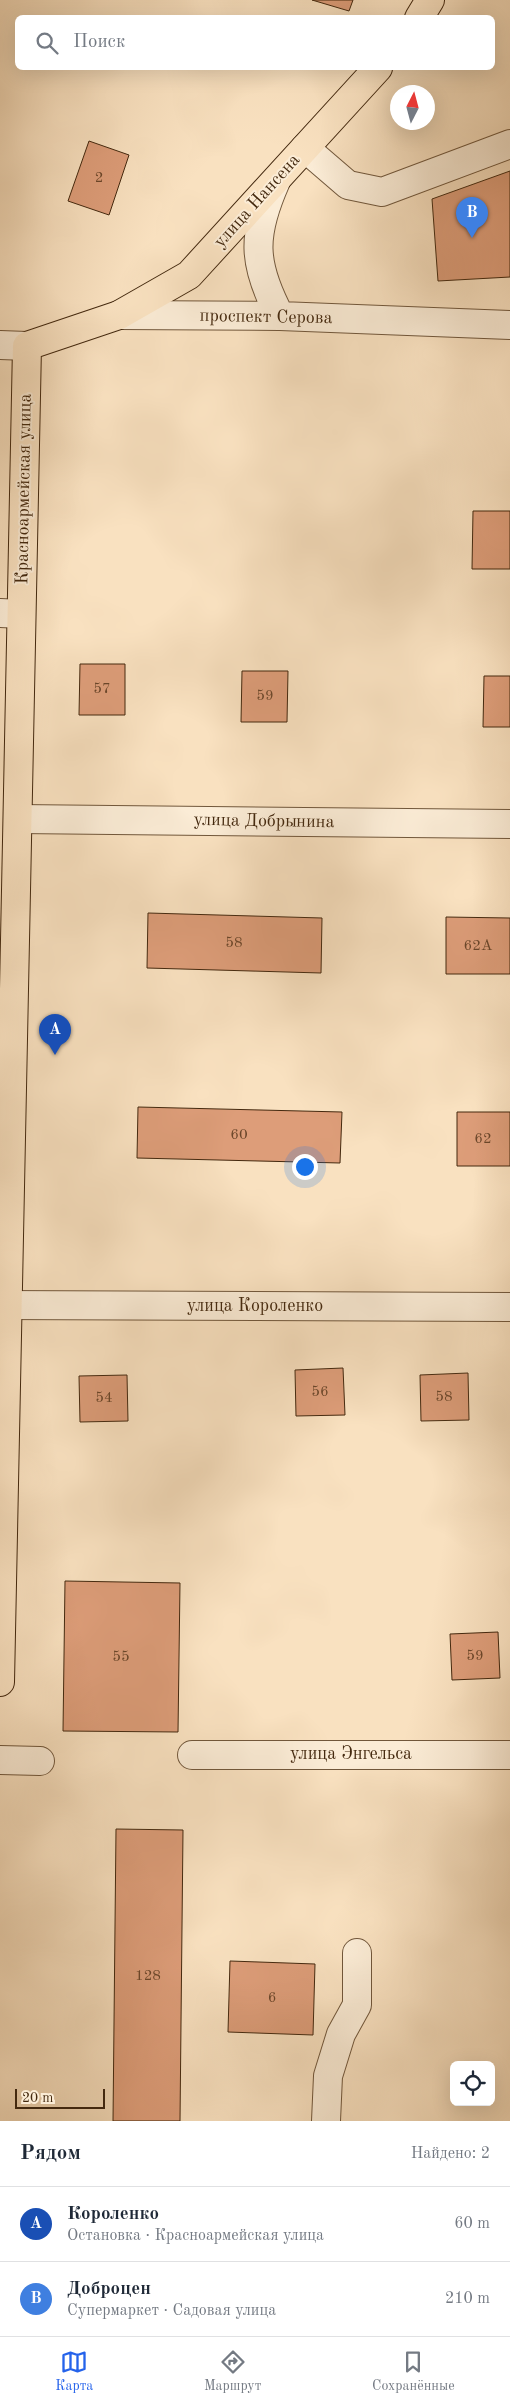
<!DOCTYPE html>
<html lang="ru">
<meta charset="utf-8">
<style>
body{margin:0;font-family:"Old Standard TT",serif;background:#f2f2f3;color:#1f2937}
.controls{position:absolute;right:15px;bottom:15px;display:grid;overflow:hidden;border-radius:8px;box-shadow:0 5px 20px #0002}
.controls button{width:45px;height:45px;display:grid;place-items:center;padding:0;border:0;border-bottom:1px solid #e0e1e3;background:#fff;color:#1f2937;font:25px sans-serif}
.compass{position:absolute;left:390px;top:85px;width:45px;height:45px;border-radius:50%;background:#fff;box-shadow:0 5px 20px #0002;rotate:6deg}
.scale{position:absolute;left:15px;bottom:12px;width:90px;box-sizing:border-box;padding-left:5px;border:2px solid #44290f;border-top:0;font-size:14px;line-height:18px;white-space:nowrap;color:#44290f;-webkit-text-stroke:4px #fbecd6;paint-order:stroke}
.you{position:absolute;left:304px;top:1166px;width:18px;height:18px;margin:-12px;border:4px solid #fff;border-radius:50%;background:#1a73e8;box-shadow:0 0 0 8px #1a73e833}
.badge{display:grid;place-items:center;width:32px;height:32px;border-radius:50%;background:#2563eb;color:#fff;font-size:16px;font-weight:700}
.pin{position:absolute;translate:-50% -41px;filter:drop-shadow(0 1px 2px #0008)}
.pin::after{content:'';position:absolute;top:26px;width:18px;height:15px;background:inherit;clip-path:polygon(0 0,100% 0,50% 100%)}
.list{margin:0;padding:0;list-style:none}
h2{display:flex;justify-content:space-between;align-items:center;height:65px;margin:0;padding:0 20px;font-size:21px}
h2 small{font-size:16px;font-weight:400;color:#747a83}
.list li{display:grid;grid-template-columns:32px 1fr auto;gap:15px;align-items:center;box-sizing:border-box;height:75px;padding:0 20px;border-top:1px solid #e0e1e3}
.list b{display:block;font-size:19px;white-space:nowrap}
.list p{margin:0;font-size:16px;white-space:nowrap;color:#747a83}
.list em{font-size:16px;font-style:normal;color:#747a83}
.icon{flex:none;width:28px;height:28px;fill:none;stroke:currentColor;stroke-width:2;stroke-linecap:round;stroke-linejoin:round}
.map{position:relative;flex:none;width:510px;height:2121px;overflow:hidden}
.search{position:absolute;background:#fff;box-shadow:0 5px 20px #0002;left:15px;right:15px;top:15px;height:55px;display:flex;align-items:center;gap:12px;box-sizing:border-box;padding:0 18px;border-radius:8px;color:#747a83;font-size:19px}
.sheet{height:215px;background:#fff}
nav{display:flex;justify-content:space-around;align-items:center;box-sizing:border-box;height:70px;border-top:1px solid #e0e1e3;background:#fff;font-size:14px;color:#747a83}
nav a{display:grid;justify-items:center;gap:2px}
nav .on{color:#2563eb}
.map>svg:first-child{display:block}
</style>
<div class="map">
<svg width="510" height="2121" viewBox="0 0 510 2121">
<rect width="100%" height="100%" fill="#f9e1c0"/>
<filter id="stains"><feTurbulence type="fractalNoise" baseFrequency=".004" numOctaves="4"/><feColorMatrix values="0 0 0 0 .2 0 0 0 0 .09 0 0 0 0 .02 0 0 0 .5 -.17"/></filter>
<radialGradient id="worn" r=".72"><stop offset=".6" stop-color="#630" stop-opacity="0"/><stop offset="1" stop-color="#630" stop-opacity=".3"/></radialGradient>
<path fill="#dd9d79" stroke="#44290f" d="M312 0H353L349 11Z
M89 141 129 155 109 215 68 201Z
M510 171V277L438 281 432 199Z
M473 511H510V569H472Z
M80 664H125V715H79Z
M242 671H288L287 722H241Z
M484 676H510V727H483Z
M148 913 322 918 321 973 147 968Z
M446 917 510 918V974H446Z
M138 1107 342 1112 340 1163 137 1158Z
M457 1112H510V1166H457Z
M343 1368 345 1415 296 1416 295 1370Z
M468 1373 469 1420 421 1421 420 1375Z
M127 1375 128 1421 80 1422 79 1376Z
M65 1581 180 1583 178 1732 63 1731Z
M498 1632 500 1678 452 1680 450 1634Z
M116 1829 183 1830 180 2121H113Z
M230 1961 315 1964 313 2035 228 2032Z"/>
<g fill="none" stroke-linecap="round" stroke-linejoin="round">
<defs>
<path id="minor" d="M305 148 348 185 382 192 510 144
M276 181C252 235 252 263 280 316
M119 315 280 316 510 325
M0 345 27 346
M0 613 21 614
M18 819 510 824
M0 1305 510 1307
M192 1755H510
M0 1760 40 1761
M326 2121 328 2076 341 2034 357 2005V1953"/>
<path id="major" d="M419 18 430 0
M0 1682 27 346 119 315 189 275 378 68"/>
</defs>
<use href="#minor" stroke="#71573b" stroke-width="30"/>
<use href="#major" stroke="#44290f" stroke-width="30"/>
<use href="#minor" stroke="#fbecd6" stroke-width="28"/>
<use href="#major" stroke="#f9e1c0" stroke-width="28"/>
</g>
<g text-anchor="middle" dominant-baseline="central" stroke-width="4" stroke-linejoin="round" paint-order="stroke">
<g font-size="15" fill="#6a462a">
<text x="99" y="178">2</text>
<text x="102" y="689">57</text>
<text x="265" y="696">59</text>
<text x="234" y="943">58</text>
<text x="478" y="946">62А</text>
<text x="239" y="1135">60</text>
<text x="483" y="1139">62</text>
<text x="320" y="1392">56</text>
<text x="444" y="1397">58</text>
<text x="104" y="1398">54</text>
<text x="475" y="1656">59</text>
<text x="121" y="1657">55</text>
<text x="148" y="1976">128</text>
<text x="272" y="1998">6</text>
</g>
<g font-size="18" fill="#44290f" stroke="#fbecd6">
<text transform="translate(257 201) rotate(-48)">улица Нансена</text>
<text transform="translate(266 317) rotate(1)">проспект Серова</text>
<text transform="translate(24 489) rotate(-89)">Красноармейская улица</text>
<text transform="translate(264 821) rotate(1)">улица Добрынина</text>
<text x="255" y="1306">улица Короленко</text>
<text x="351" y="1754">улица Энгельса</text>
</g>
</g>
<rect width="100%" height="100%" filter="url(#stains)"/>
<rect width="100%" height="100%" fill="url(#worn)"/>
</svg>
<div class="controls">
<button><svg class="icon" aria-label="locate" viewBox="0 0 24 24"><circle cx="12" cy="12" r="6"/><path d="M12 2v4M12 18v4M2 12h4M18 12h4"/></svg></button>
</div>
<svg class="compass" viewBox="-18 -18 36 36"><path d="M0-13l5 13h-10z" fill="#e53935"/><path d="M0 13l5-13h-10z" fill="#747a83"/></svg>
<div class="scale">20 m</div>
<div class="you"></div>
<div class="pin badge" style="left:55px;top:1055px;background:#1a4fb4">A</div>
<div class="pin badge" style="left:472px;top:238px;background:#3f7fe0">B</div>
<div class="search"><svg class="icon" aria-label="search" viewBox="0 0 24 24"><circle cx="10" cy="10" r="6"/><path d="M15 15l6 6"/></svg>Поиск</div>
</div>
<section class="sheet">
<h2>Рядом<small>Найдено: 2</small></h2>
<ul class="list">
<li><span class="badge" style="background:#1a4fb4">A</span><div><b>Короленко</b><p>Остановка · Красноармейская улица</p></div><em>60 m</em></li>
<li><span class="badge" style="background:#3f7fe0">B</span><div><b>Доброцен</b><p>Супермаркет · Садовая улица</p></div><em>210 m</em></li>
</ul>
</section>
<nav>
<a class="on"><svg class="icon" aria-label="map" viewBox="0 0 24 24"><path d="M3 6l6-2 6 2 6-2v14l-6 2-6-2-6 2zM9 4v14M15 6v14"/></svg>Карта</a>
<a><svg class="icon" aria-label="directions" viewBox="0 0 24 24"><path d="M12 3l9 9-9 9-9-9zM9 14v-3h6M13 9l2 2-2 2"/></svg>Маршрут</a>
<a><svg class="icon" aria-label="saved" viewBox="0 0 24 24"><path d="M7 4h10v16l-5-4-5 4z"/></svg>Сохранённые</a>
</nav>
